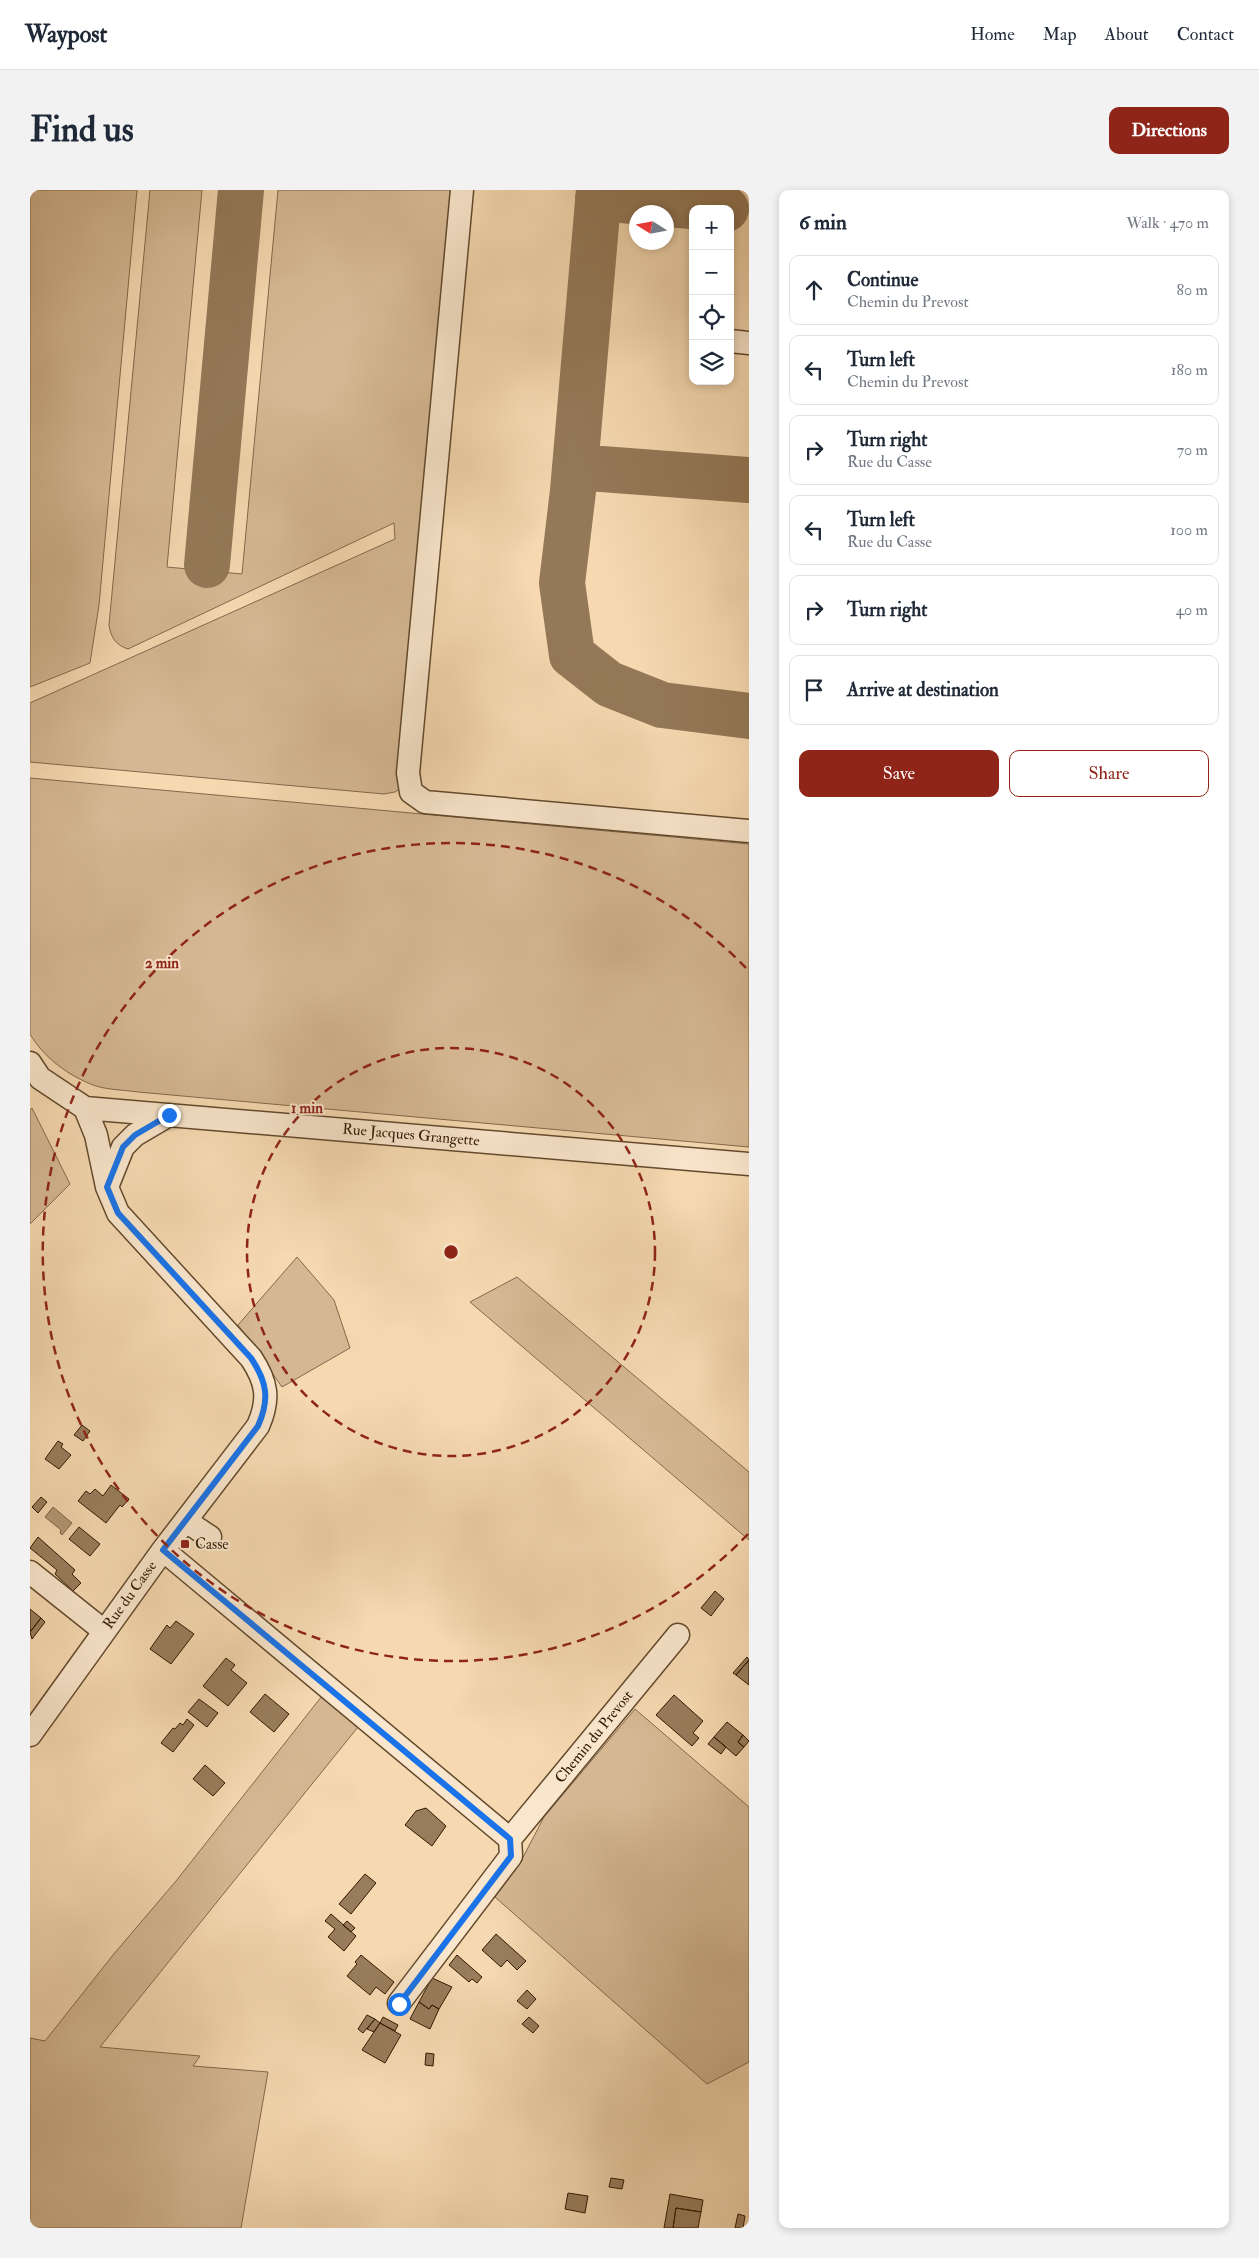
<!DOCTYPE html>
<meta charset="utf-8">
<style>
body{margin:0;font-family:"IM FELL Double Pica",serif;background:#f2f2f3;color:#1f2937}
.controls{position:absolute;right:15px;top:15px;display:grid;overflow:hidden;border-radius:10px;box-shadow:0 2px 8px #0003}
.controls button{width:45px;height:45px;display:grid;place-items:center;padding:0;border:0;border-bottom:1px solid #e0e1e3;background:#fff;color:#1f2937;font:25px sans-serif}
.compass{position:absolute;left:599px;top:15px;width:45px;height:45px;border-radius:50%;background:#fff;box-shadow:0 2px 8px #0003;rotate:281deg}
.stop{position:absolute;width:15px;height:15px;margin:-11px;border:4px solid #1a73e8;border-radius:50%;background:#fff}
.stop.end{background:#1a73e8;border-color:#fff;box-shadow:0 1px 5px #0008}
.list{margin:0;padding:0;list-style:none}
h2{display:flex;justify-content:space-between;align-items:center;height:65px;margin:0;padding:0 20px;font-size:21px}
h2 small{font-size:16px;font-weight:400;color:#747a83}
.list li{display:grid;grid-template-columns:32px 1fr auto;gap:15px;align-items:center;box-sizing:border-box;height:70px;margin:0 10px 10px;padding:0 10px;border:1px solid #e0e1e3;border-radius:10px}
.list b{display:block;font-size:19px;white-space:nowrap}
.list p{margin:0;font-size:16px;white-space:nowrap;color:#747a83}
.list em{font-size:16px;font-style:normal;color:#747a83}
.actions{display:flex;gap:10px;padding:15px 20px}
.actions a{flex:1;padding:11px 0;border:1px solid #8f2418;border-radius:10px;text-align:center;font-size:18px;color:#8f2418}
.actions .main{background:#8f2418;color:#fff}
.icon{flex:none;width:28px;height:28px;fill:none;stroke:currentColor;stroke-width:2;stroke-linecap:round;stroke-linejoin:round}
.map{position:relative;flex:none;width:719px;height:2038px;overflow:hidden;border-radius:10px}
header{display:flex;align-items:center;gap:30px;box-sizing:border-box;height:70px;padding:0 25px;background:#fff;border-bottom:1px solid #e0e1e3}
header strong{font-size:24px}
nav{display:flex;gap:28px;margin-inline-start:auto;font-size:18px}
.intro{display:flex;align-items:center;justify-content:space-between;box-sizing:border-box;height:120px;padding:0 30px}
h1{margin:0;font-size:35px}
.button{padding:12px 22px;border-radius:10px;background:#8f2418;color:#fff;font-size:18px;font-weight:700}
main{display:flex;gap:30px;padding:0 30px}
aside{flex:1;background:#fff;border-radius:10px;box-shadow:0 2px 8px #0003}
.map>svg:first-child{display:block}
</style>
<header>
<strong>Waypost</strong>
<nav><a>Home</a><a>Map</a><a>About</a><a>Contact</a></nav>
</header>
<div class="intro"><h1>Find us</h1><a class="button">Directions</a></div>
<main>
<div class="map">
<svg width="719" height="2038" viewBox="0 0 719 2038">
<rect width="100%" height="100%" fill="#f6d9b1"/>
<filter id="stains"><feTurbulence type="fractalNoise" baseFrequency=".004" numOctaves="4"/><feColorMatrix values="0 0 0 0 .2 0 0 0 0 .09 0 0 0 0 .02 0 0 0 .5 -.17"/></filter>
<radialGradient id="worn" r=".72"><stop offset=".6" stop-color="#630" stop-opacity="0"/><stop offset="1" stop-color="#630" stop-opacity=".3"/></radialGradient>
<path fill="#d5b893" stroke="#84684a" d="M0 0H107L69 415 60 473 0 497Z
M120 0H172L137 377 212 384 248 0H427L371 598 365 602 354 604 0 572V513L365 349 364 333 98 459C86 455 81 448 79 435Z
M0 588 719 654V957L108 902C95 900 79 900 66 896 40 887 14 868 0 844Z
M2 918 40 994 0 1034V920Z
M267 1067 304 1110 320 1158 252 1197 208 1135Z
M487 1087 719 1282V1350L440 1112Z
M292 1506 328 1537 70 1857 170 1866 163 1876 238 1882 211 2038H0V1848L15 1851 83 1765 146 1691Z
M605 1519 719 1617V1872L677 1894 465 1707 489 1675 514 1627Z"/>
<path fill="#b39875" stroke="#7f6546" d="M23 1317 42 1333 32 1345 30 1343 31 1340 15 1327Z"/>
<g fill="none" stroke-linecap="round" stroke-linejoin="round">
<path stroke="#947958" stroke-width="46" d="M569 0 543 301 532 393 542 465 579 494 632 515 719 526
M568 8 696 19
M545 277 719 290
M177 375 211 0"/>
</g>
<path fill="#987d5c" stroke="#321900" d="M52 1235 60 1241 53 1251 44 1245Z
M28 1251 33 1254 31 1257 41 1265 29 1279 15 1269Z
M81 1295 99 1309 92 1317 90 1315 76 1333 48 1311 56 1301 60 1304 65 1299 73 1306Z
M11 1307 17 1312 8 1323 2 1317Z
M49 1337 70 1354 60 1366 39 1349Z
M8 1347 45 1380 42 1384 51 1393 43 1401 25 1384 27 1380 0 1358Z
M685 1401 694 1409 681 1426 671 1418Z
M0 1419 11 1428 0 1442Z
M11 1428 15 1432 2 1449 0 1442Z
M146 1431 164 1444 141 1474 120 1459 137 1435 140 1438Z
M717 1467 719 1470 706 1485 703 1483Z
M196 1468 205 1475 201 1480 217 1493 198 1516 173 1496Z
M719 1470V1495L706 1485Z
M235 1504 259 1524 244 1542 220 1522Z
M644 1505 673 1531 663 1543 669 1548 662 1556 626 1525Z
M169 1509 188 1523 177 1537 158 1522Z
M157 1529 164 1535 143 1562 131 1553 143 1538 145 1539 150 1533 153 1535Z
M697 1532 713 1545 708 1552 714 1557 706 1566 684 1547Z
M713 1545 719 1551 714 1557 708 1552Z
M684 1547 696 1557 691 1564 678 1554Z
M175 1575 195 1593 183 1606 163 1589Z
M396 1618 416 1636 402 1656 375 1635 386 1621Z
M335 1684 346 1693 321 1724 309 1714Z
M301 1724 326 1746 314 1761 298 1747 305 1739 295 1731Z
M317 1731 325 1738 321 1742 313 1735Z
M466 1744 496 1771 487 1780 477 1770 471 1777 452 1760Z
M331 1765 364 1792 355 1804 346 1797 340 1805 317 1786 327 1774 325 1772Z
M427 1765 452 1787 447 1793 442 1789 439 1792 419 1775Z
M402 1788 422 1797 409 1819 402 1815 399 1819 389 1812Z
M497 1800 506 1809 497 1819 487 1811Z
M389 1812 399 1819 402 1815 409 1819 400 1839 380 1829Z
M337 1825 345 1829 333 1843 328 1839Z
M353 1827 368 1835 365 1841 350 1833Z
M499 1827 509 1836 503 1843 492 1834Z
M345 1829 350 1833 344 1842 337 1839Z
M350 1833 371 1845 355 1873 332 1860Z
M396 1863 404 1864 403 1876 395 1875Z
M581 1988 594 1990 592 1999 579 1997Z
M538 2003 558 2006 555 2023 535 2019Z
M640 2004 673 2010 671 2022 646 2018 643 2038H634Z
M646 2018 671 2022 668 2038H643Z
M708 2024 715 2026 713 2038H705Z"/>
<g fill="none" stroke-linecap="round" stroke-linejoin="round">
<defs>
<path id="minor" d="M432 0 378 583 381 602 395 612 719 641
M700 151 719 153
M0 873 10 888 55 918 719 974
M77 997 93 957 105 945 139 925
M156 1331 180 1347
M133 1360 480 1649
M0 1382 74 1441
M0 1545 133 1360 228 1236C240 1209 237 1192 221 1168L88 1023 77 997 66 945 55 918
M369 1813 481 1666 480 1649 648 1445"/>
</defs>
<use href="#minor" stroke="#63492c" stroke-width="25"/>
<use href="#minor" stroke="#f9e6cc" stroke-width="22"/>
</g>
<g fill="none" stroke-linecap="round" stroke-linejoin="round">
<path stroke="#1a73e8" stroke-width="6" d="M139 925 105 945 93 957 77 997 88 1023 221 1168C237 1192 240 1209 228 1236L133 1360 480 1649 481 1666 369 1814"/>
</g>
<g fill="none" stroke="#8f2418" stroke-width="2.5" stroke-dasharray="9 6">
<circle cx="421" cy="1062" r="204"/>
<path d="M718 1344A409 409 0 1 1 718 780"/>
</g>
<rect fill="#8f2418" stroke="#f9e6cc" stroke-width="2" x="150" y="1349" width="10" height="10" rx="2.5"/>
<g text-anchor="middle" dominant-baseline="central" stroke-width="4" stroke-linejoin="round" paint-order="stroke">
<g font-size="15" fill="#321900" stroke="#f9e6cc">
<text transform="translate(381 945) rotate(5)">Rue Jacques Grangette</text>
<text transform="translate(100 1405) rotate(-54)">Rue du Casse</text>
<text transform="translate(564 1547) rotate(-51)">Chemin du Prevost</text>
</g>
<g font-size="15" fill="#321900" stroke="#f9e6cc" text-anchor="start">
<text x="165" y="1354">Casse</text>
</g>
</g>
<circle cx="421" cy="1062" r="8" fill="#8f2418" stroke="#f9e6cc" stroke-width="2.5"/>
<g font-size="15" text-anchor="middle" font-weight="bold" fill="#8f2418" stroke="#f9e6cc" stroke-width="4" stroke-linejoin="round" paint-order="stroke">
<text x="132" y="778">2 min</text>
<text x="277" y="923">1 min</text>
</g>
<rect width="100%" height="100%" filter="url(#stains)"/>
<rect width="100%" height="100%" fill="url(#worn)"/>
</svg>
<div class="controls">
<button>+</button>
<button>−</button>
<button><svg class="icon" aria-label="locate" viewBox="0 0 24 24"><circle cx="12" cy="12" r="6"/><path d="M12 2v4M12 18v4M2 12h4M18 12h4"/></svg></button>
<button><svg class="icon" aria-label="layers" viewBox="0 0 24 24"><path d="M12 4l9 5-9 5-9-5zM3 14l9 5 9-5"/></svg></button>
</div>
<svg class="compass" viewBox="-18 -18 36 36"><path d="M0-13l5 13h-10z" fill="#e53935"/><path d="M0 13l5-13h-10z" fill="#747a83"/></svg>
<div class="stop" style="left:369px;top:1814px"></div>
<div class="stop end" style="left:139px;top:925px"></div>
</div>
<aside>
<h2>6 min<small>Walk · 470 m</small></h2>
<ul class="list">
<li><svg class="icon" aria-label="ahead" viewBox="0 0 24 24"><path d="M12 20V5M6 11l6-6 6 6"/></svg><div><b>Continue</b><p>Chemin du Prevost</p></div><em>80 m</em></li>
<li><svg class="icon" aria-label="left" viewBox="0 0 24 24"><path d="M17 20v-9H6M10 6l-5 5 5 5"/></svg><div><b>Turn left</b><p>Chemin du Prevost</p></div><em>180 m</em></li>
<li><svg class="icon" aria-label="right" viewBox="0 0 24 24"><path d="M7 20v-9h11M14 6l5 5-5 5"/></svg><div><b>Turn right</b><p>Rue du Casse</p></div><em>70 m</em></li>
<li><svg class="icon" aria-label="left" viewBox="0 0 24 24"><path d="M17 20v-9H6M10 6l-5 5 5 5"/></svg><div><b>Turn left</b><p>Rue du Casse</p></div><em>100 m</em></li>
<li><svg class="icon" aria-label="right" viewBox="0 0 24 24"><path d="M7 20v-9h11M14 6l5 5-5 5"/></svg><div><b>Turn right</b></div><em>40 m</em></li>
<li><svg class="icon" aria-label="arrive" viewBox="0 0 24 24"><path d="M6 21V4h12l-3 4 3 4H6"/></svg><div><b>Arrive at destination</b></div></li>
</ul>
<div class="actions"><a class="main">Save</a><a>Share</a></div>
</aside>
</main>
